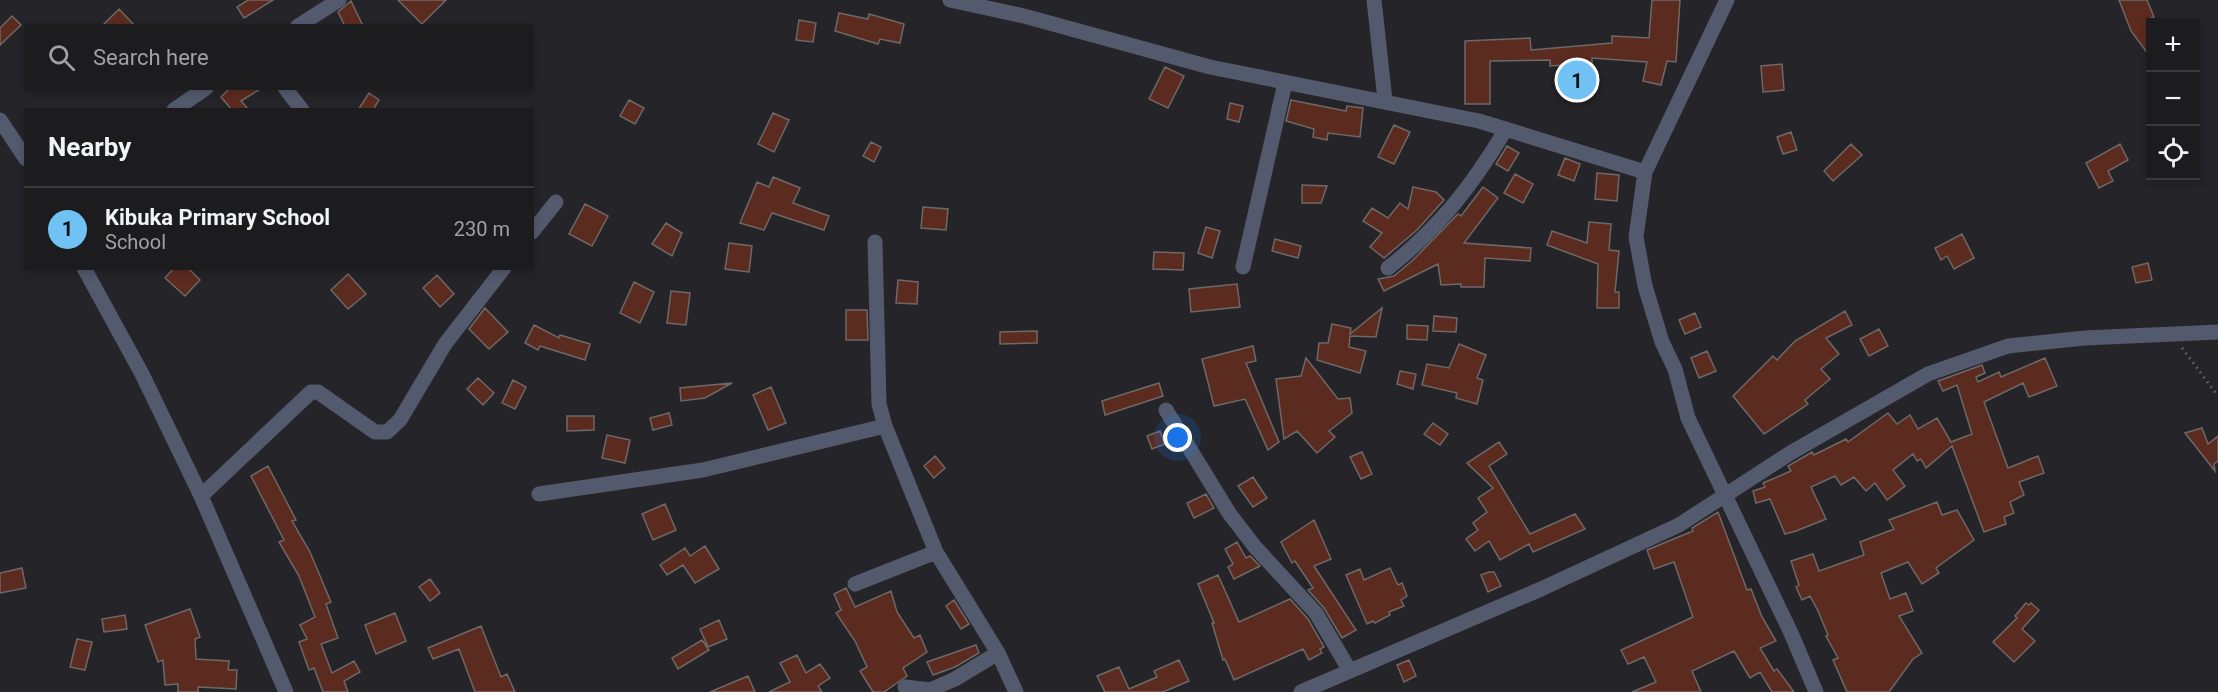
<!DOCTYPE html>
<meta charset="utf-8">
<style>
body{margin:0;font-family:Roboto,sans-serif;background:#252427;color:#f1f3f6}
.controls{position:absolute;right:18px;top:18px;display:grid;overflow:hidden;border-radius:0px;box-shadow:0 3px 9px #0003}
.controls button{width:54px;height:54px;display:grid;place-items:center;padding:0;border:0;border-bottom:2px solid #3a393c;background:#1c1b1e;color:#f1f3f6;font:30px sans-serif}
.you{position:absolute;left:1178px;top:438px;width:21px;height:21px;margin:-15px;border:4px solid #fff;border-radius:50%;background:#1a73e8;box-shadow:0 0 0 9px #1a73e833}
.badge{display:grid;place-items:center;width:39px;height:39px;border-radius:50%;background:#70c2f4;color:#111;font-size:20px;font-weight:700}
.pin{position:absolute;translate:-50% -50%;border:3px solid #fff;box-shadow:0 2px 6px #0006}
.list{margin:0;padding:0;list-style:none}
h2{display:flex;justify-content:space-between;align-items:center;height:78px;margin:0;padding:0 24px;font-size:26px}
h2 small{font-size:20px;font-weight:400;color:#a0a1a4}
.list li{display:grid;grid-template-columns:39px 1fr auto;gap:18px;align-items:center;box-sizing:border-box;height:84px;padding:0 24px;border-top:2px solid #3a393c}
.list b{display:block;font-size:22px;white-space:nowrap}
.list p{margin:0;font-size:20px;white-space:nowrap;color:#a0a1a4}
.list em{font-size:20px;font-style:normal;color:#a0a1a4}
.icon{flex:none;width:33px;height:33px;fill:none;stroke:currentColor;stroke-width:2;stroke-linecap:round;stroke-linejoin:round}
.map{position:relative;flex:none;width:2218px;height:692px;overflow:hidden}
.search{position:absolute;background:#1c1b1e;box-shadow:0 3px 9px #0003;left:24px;top:24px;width:510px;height:66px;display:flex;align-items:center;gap:15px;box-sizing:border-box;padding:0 21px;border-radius:0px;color:#a0a1a4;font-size:22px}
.panel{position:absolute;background:#1c1b1e;box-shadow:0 3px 9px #0003;left:24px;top:108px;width:510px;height:162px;border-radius:0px}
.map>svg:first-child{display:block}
</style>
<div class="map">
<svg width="2218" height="692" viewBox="0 0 2218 692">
<rect width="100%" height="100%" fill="#252428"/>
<path fill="#5c2b20" stroke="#6e6867" stroke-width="1.5" d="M248 0H273L244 18 237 7Z
M398 0H446L422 24Z
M1652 0H1680L1676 62 1667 61 1661 85 1643 81 1647 62 1592 58V63L1550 66V60L1490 61V104H1465V41L1530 38 1531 50 1612 43V36L1649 38Z
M2119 0H2147L2154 17 2151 18V58L2131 31Z
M351 1 363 26H345L338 12Z
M119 9 135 26H102Z
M839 13 868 19 869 14 904 24 900 43 880 39 878 44 835 31Z
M12 16 21 25 0 45V28Z
M799 20 816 23 813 42 796 40Z
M1782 64 1784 90 1763 92 1761 66Z
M1165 67 1184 76 1168 108 1149 99Z
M230 88H262L241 101 249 110H232L221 97Z
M369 93 379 100 373 110H358Z
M629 100 644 108 635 124 620 116Z
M1291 100 1346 111 1347 106 1363 108 1360 137 1328 133 1327 140 1313 137 1314 129 1286 121Z
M1230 103 1243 106 1239 122 1227 119Z
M773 113 789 120 774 152 758 144Z
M1394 125 1410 132 1394 164 1378 157Z
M1791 132 1797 150 1783 154 1777 137Z
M871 142 881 147 874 162 863 156Z
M1851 144 1862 155 1833 181 1824 171Z
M2120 144 2128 160 2108 171 2113 181 2099 188 2086 163Z
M1507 146 1519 153 1508 171 1496 164Z
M1565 158 1580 164 1574 181 1558 175Z
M1597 173 1619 175 1617 201 1595 199Z
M1515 174 1533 184 1523 203 1504 193Z
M773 177 800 188 793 203 829 216 824 230 772 213 764 230 740 223 757 182 769 187Z
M1302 185 1327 186 1321 203H1302Z
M1413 187 1436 192 1444 200 1417 230 1384 258 1370 247 1382 233 1363 221 1372 208 1388 218 1400 203 1408 209Z
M1483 187 1498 198 1464 243 1531 248 1530 261 1485 258 1484 287H1461V284L1441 285 1438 264 1384 291 1378 279 1394 276 1413 260 1458 214 1461 216Z
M585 204 608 216 592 246 569 234Z
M923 207 948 209 946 230 921 228Z
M1589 222 1611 224 1609 250 1619 251 1615 292H1619V308H1597L1598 264 1547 245 1552 231 1587 243Z
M666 223 682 233 672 256 652 244Z
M1206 227 1220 231 1212 258 1198 253Z
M1962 234 1974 258 1954 269 1947 256 1941 260 1935 248Z
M1275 239 1301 246 1298 258 1272 251Z
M729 243 752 246 749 272 725 269Z
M1154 252 1184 253 1183 270 1153 269Z
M2148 263 2152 280 2136 283 2132 267Z
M174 268H188L200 280 185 296 165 278Z
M348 274 366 294 348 309 331 290Z
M437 275 454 294 440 307 423 288Z
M898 280 918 282 917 304 896 303Z
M634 282 654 292 640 323 620 313Z
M1237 284 1240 307 1191 312 1189 289Z
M671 291 690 293 686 325 667 323Z
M485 308 508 332 489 349 469 329Z
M1382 308 1376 337 1350 336 1349 347 1366 351 1360 373 1317 360 1319 343H1328L1332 324 1351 328 1350 334Z
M846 310H867L868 340H846Z
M1845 311 1852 325 1826 338 1839 354 1821 369 1830 379 1805 400 1808 404 1764 434 1733 396 1773 356 1777 360 1795 341Z
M1695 313 1701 327 1685 334 1679 320Z
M1434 316 1457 318 1456 332 1433 331Z
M534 325 559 338 560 335 590 344 585 360 540 346 538 350 525 343Z
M1407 325 1428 326 1427 340 1407 339Z
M1879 329 1888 346 1869 356 1860 339Z
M1037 331V343L1000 344V332Z
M1459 344 1486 355 1477 378 1483 380 1477 404 1456 398 1457 393 1422 385 1427 364 1449 368Z
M1253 346 1256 361 1246 363 1279 442 1268 450 1245 399 1214 406 1202 359Z
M1707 351 1716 371 1699 378 1691 358Z
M1306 358 1338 399 1350 398 1352 413 1329 431 1335 437 1317 453 1297 431 1284 439 1276 379 1301 376Z
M2045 358 2057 386 2029 397 2023 383 1984 402 2008 468 2038 456 2044 473 2019 482 2024 495 2010 502 2014 513 2004 517 2006 524 1984 532 1952 446 1926 468 1921 459 1917 461 1913 454 1893 470 1905 486 1887 500 1875 483 1866 491 1854 477 1841 485 1835 476 1811 487 1826 519 1796 531 1785 534 1770 499 1756 503 1753 491 1765 487 1763 483 1791 471 1788 466 1812 452 1814 455 1846 439 1848 442 1888 413 1897 424 1910 415 1918 429 1937 418 1951 442 1972 434 1957 385 1943 391 1938 381 1982 365 1985 373 1976 377 1978 382 1999 372 2001 377Z
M1400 371 1416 374 1413 389 1397 384Z
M478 378 494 393 483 405 467 389Z
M513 380 526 387 515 409 502 403Z
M732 383 705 398 681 401 680 388Z
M1159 383 1163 396 1105 415 1102 401Z
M771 387 786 423 768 430 753 395Z
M669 413 672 425 653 430 650 418Z
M567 416H594V430L567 431Z
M1433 423 1448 434 1440 445 1424 434Z
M2202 428 2208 444 2218 436V461L2214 464 2215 471 2185 433Z
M1160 431 1165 444 1152 449 1147 436Z
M607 435 630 440 625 463 602 458Z
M1499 442 1507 454 1489 466 1530 534 1575 514 1585 529 1533 552 1529 544 1500 560 1489 541 1475 551 1466 539 1478 530 1473 523 1487 512 1478 498 1493 488 1467 463Z
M1362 452 1372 474 1361 479 1350 457Z
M935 456 945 468 934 478 924 466Z
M268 466 296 520 292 521 310 552 331 602 326 604 338 638 321 644 332 673 354 661 360 672 344 681 348 692H323L314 668 309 670 299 642 307 639 300 625 315 617 299 576 279 542 284 540 251 476Z
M1253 477 1267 498 1253 507 1238 486Z
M1206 494 1214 508 1194 518 1187 503Z
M1937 502 1942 515 1957 510 1974 540 1936 568 1939 573 1922 584 1908 562 1881 573 1890 599 1906 593 1913 611 1899 616 1922 653 1913 659 1889 692H1847L1833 660 1838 658 1826 636 1828 635 1818 611 1810 596 1802 600 1796 587 1799 585 1791 561 1813 554 1819 571 1864 555 1860 542 1894 529 1889 520Z
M665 504 676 530 653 540 642 514Z
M1718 512 1747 590 1751 589 1762 617 1776 641 1760 648 1774 671 1777 669 1794 692H1772L1760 672 1750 678 1734 651 1692 671 1701 692H1632L1656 682 1644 657 1628 664 1621 650 1693 617 1674 562 1654 569 1647 550 1693 531 1692 528Z
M1314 520 1331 559 1314 566 1356 630 1342 638 1324 608 1308 590 1313 588 1295 561 1292 563 1281 542Z
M1237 542 1246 558 1250 556 1260 566 1234 579 1228 567 1233 564 1225 549Z
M705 546 719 569 695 583 683 565 667 575 660 565 685 548 690 556Z
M22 568 26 588 0 593V573Z
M1390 568 1398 585 1402 583 1407 596 1401 600 1404 606 1389 612 1390 615 1375 623 1373 621 1367 624 1346 575 1360 569 1364 580Z
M1489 572H1494L1501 586 1488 592 1481 575Z
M1218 575 1239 622 1290 599 1308 619 1324 647 1320 649 1322 653 1309 660 1303 649 1234 680 1225 659 1223 660 1212 623H1214L1198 584Z
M430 579 440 593 430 601 419 587Z
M846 588 855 607 891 591 897 612 914 638 920 635 927 652 903 668 907 676 884 692H873L860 671 867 667 855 641 836 613 841 610 834 594Z
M954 600 969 624 961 629 946 606Z
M2026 603 2029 605 2031 603 2039 610 2022 629 2035 641 2014 662 1993 642 2017 618 2015 616Z
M190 609 200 637 195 639 196 659 229 661 228 670H237L236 689 198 687V692H178V684L165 685 163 660 158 662 145 625Z
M395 613 406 641 376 654 365 625Z
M125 615 127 629 104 632 102 619Z
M719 620 727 639 708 647 700 629Z
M481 626 501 677 507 674 515 692H475L459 649 433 659 428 648Z
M77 639 92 642 85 670 70 667Z
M702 640 709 650 678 669 672 658Z
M976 645 979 653 955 667 933 675 927 662Z
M797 655 806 673 820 664 830 678 818 686 822 692H769L790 682 780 663Z
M1179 660 1189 681 1163 692H1105L1097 676 1119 667 1129 689 1157 677 1154 671Z
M1409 660 1416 676 1404 682 1397 665Z
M748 676 755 692H710Z"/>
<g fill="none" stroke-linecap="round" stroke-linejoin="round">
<path stroke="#666669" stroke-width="3" stroke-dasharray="1.5 4.5" stroke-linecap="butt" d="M2182 348 2218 396"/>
<path stroke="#545a6e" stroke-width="15" d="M950 0 1024 16 1210 67 1479 121 1645 172
M1374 0 1385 100
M1727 0 1645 172 1636 237 1645 286 1662 342 1675 369 1688 418 1791 633 1816 692
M298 26 339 0
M285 88 302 110
M174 110 206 88
M0 120 26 159
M532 232 556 202
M875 242 879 404 885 426 936 552 998 653 1016 692
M1243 267 1285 83
M84 268 142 374 201 496 286 692
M1388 268C1440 227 1472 186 1506 129
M1166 410 1229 513 1255 547 1316 613 1350 671
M539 494 703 470 885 426
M201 496 311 392H318L375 432H387L400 420 445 344 504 268
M855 584 936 552
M905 687 930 690 955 679 998 653
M1301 692 1541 589 1679 525 1792 452 1928 374 2008 346 2085 338 2218 332"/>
</g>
</svg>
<div class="controls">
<button>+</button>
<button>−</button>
<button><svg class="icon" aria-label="locate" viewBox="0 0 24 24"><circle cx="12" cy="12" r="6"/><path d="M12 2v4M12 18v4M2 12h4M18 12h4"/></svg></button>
</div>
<div class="you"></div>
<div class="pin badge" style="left:1577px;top:80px">1</div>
<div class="search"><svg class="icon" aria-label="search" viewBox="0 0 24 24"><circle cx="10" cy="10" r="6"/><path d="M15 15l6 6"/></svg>Search here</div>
<section class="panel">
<h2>Nearby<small></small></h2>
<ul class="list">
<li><span class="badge">1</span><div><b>Kibuka Primary School</b><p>School</p></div><em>230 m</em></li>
</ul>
</section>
</div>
